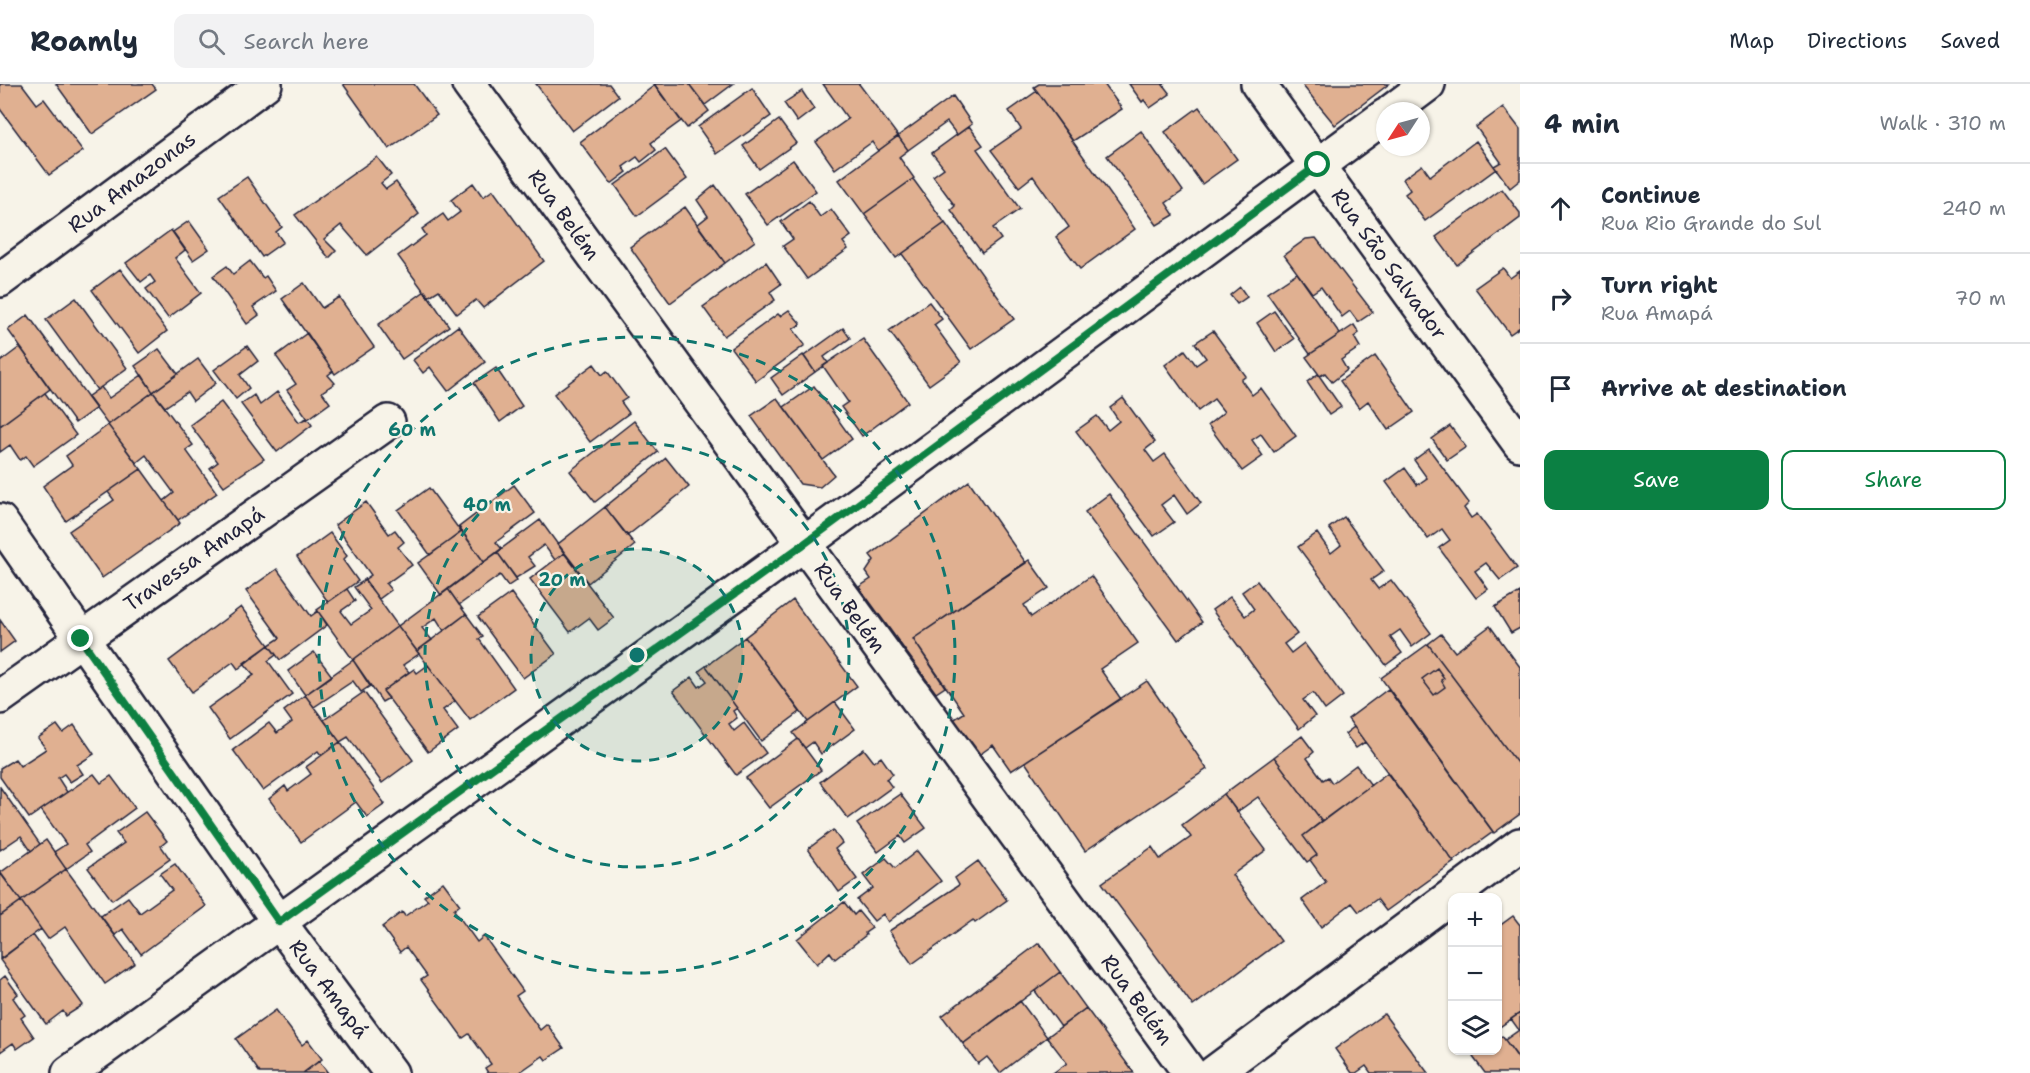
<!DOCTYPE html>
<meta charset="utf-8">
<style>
body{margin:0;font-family:"Shantell Sans",sans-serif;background:#f2f2f3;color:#1f2937}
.controls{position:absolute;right:18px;bottom:18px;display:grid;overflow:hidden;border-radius:12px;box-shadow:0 2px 4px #0004}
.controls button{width:54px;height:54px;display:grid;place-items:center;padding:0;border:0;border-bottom:2px solid #e0e1e3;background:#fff;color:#1f2937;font:30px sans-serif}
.compass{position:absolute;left:1376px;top:18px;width:54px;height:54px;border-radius:50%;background:#fff;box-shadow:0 2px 4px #0004;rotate:234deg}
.stop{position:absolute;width:18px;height:18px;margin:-14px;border:4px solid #0b8043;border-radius:50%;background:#fff}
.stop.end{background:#0b8043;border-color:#fff;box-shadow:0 2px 6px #0008}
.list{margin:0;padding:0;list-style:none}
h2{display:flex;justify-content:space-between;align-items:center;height:78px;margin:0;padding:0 24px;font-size:26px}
h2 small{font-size:20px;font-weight:400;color:#747a83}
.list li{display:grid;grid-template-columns:39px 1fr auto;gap:18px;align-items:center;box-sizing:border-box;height:90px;padding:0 24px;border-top:2px solid #e0e1e3}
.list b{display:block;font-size:22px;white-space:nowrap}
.list p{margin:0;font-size:20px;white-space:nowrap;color:#747a83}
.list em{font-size:20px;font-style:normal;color:#747a83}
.actions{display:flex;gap:12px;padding:18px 24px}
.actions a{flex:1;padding:14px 0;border:2px solid #0b8043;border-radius:12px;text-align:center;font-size:21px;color:#0b8043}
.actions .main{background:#0b8043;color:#fff}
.icon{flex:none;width:33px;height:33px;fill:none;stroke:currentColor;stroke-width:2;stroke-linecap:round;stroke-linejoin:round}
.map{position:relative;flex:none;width:1520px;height:989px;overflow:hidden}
header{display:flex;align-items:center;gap:36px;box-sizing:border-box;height:84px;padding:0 30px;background:#fff;border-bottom:2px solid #e0e1e3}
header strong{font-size:28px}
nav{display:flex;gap:33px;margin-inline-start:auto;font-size:21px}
.search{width:420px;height:54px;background:#f2f2f3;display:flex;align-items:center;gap:15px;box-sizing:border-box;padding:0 21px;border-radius:12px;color:#747a83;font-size:22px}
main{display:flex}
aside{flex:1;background:#fff}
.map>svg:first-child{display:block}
</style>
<header>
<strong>Roamly</strong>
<div class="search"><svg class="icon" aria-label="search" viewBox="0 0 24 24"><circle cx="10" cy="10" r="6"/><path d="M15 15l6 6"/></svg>Search here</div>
<nav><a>Map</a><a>Directions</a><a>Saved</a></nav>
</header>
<main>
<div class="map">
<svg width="1520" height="989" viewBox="0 0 1520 989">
<rect width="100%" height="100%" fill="#f7f3e8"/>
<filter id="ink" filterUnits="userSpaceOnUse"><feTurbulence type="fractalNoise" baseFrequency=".0167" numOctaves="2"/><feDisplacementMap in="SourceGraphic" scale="12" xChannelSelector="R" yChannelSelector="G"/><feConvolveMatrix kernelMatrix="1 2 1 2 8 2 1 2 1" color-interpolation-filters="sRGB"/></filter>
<g filter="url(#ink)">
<path fill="#e0b091" stroke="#22223b" stroke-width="1.5" d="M0 0H22L37 20 44 15 83 67 49 91 0 25Z
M56 0H152L156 5 92 50Z
M343 0H414L437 31 389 65Z
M536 0H609L618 12 572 47Z
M653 0H689L709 27 687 44Z
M689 0H733L705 21Z
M823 0H859L898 52 878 67 872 58 835 85 816 58 848 35Z
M1039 0H1104L1122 25 1073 57 1034 3Z
M1129 0H1165L1163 1 1170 10 1150 24 1144 16 1142 18Z
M1305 0H1389L1335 41 1303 2Z
M655 1 681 37 651 59 656 66 641 78 637 73 623 83 627 88 611 100 580 58Z
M752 4 771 32 717 70 698 43Z
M802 7 814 25 797 38 784 19Z
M1037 7 1135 145 1080 185 1056 153 1069 143 1033 92 1019 103 991 66 1021 45 1009 27Z
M953 12 972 40 957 51 947 38 908 66 898 52Z
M1199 23 1237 75 1202 100 1165 48Z
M1503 23 1520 45V96L1510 104 1494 82 1501 78 1476 43Z
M779 36 796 59 759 85 743 62Z
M969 42 983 61 977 65 1020 125 993 144 1001 155 982 169 951 126 955 122 933 92 944 84 932 69Z
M1141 47 1183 107 1166 119 1174 131 1157 141 1107 72Z
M898 52 908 66 899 73 914 94 864 130 839 96Z
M1476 57 1496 85 1425 137 1405 110 1410 106 1403 95 1422 81 1430 92Z
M665 65 687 95 637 132 615 101Z
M377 73 391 91 381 99 386 105 396 98 419 130 367 171 341 141 324 155 336 167 329 174 295 131Z
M793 76 816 107 768 141 745 110Z
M247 93 282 143 276 148 283 158 262 173 219 112Z
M913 95 945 139 896 174 864 130Z
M473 99 483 113 493 106 544 177 483 224 476 216 457 230 439 206 428 213 398 172 426 151 422 145 443 130 448 137 460 128 451 116Z
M715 101 755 157 725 179 697 141 708 132 697 116Z
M1502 105 1520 129V134L1457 181 1436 153Z
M809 117 820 133 831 125 851 152 843 158 848 165 807 195 783 162 793 155 781 138Z
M685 123 725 179 670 219 630 163Z
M189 137 209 165 193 176 173 148Z
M945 139 1014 235 971 265 902 170Z
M171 146 185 166 175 174 201 209 168 234 146 205 155 198 150 191 141 198 126 179Z
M1316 154 1373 228 1358 238 1350 227 1342 233 1321 203 1312 209 1284 171 1306 155Z
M250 177 263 194 266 192 276 207 253 223 259 231 247 240 213 192 227 182 233 190Z
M766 178 781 200 770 208 775 216 724 252 703 223Z
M1503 184 1510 194 1520 187V243L1510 250 1475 204Z
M120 185 167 247 139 269 92 206Z
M1297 189 1340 250 1310 270 1267 209Z
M304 199 322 224 339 213 374 263 335 290 282 215Z
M1240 203 1247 213 1237 220 1230 211Z
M425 207 449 242 402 275 378 241Z
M76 214 127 284 97 306 46 236Z
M929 218 942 235 934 241 961 278 929 301 889 247Z
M789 226 801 240 793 245 805 261 756 297 731 264 778 230 780 232Z
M1274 227 1294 255 1276 268 1257 239Z
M28 231 96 324 75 339 8 246Z
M1354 241 1359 249 1354 253 1360 263 1341 276 1347 286 1332 298 1325 289 1320 292 1306 273Z
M458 242 485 278 448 307 430 283 423 289 413 276Z
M843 244 850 254 824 273 828 279 815 288 804 272Z
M1213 247 1246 292 1241 296 1252 311 1261 304 1296 352 1274 368 1261 350 1252 356 1263 372 1242 387 1208 341 1224 328 1214 315 1198 327 1165 281 1185 266 1196 281 1206 274 1195 259Z
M307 249 333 287 328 291 335 299 322 308 330 319 308 335 287 306 296 300 276 272Z
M863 255 908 318 862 352 841 323 848 318 823 282Z
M247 262 258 277 240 291 249 304 236 315 214 286Z
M20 263 50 305 0 342V278Z
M159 265 178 290 153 308 135 282Z
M803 271 815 288 783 311 771 294Z
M1375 272 1414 328 1388 346 1368 317 1359 324 1340 297Z
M198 275 216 299 193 317 187 308 165 323 153 308Z
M594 280 602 291 607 287 627 314 621 318 629 329 590 358 554 310Z
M496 284 522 322 500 338 474 299Z
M1318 290 1341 323 1329 331 1307 298Z
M142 291 153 308 108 341 87 313 101 303 109 314Z
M814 302 852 355 823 376 784 323Z
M153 308 193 361 186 366 217 409 178 436 164 417 174 409 146 371 136 379 108 341Z
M277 308 299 338 307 334 312 341 277 368 241 320 254 311 260 321Z
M45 309 76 351 33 382 26 372 20 376 10 361 0 368V342Z
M777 314 834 391 820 403 800 400 751 332Z
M1123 314 1155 358 1145 366 1154 378 1165 370 1201 419 1187 430 1174 411 1161 421 1174 438 1154 452 1076 347 1097 332 1108 346 1119 337 1110 324Z
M221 318 264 375 224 402 210 384 218 378 190 341Z
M634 337 658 368 595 418 570 387Z
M108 341 141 385 66 437 43 402 72 381 66 372Z
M1450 342 1466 363 1447 376 1432 355Z
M1429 365 1469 419 1464 424 1471 434 1477 430 1517 484 1500 496 1486 479 1475 487 1488 505 1476 514 1439 464 1450 456 1442 445 1428 455 1386 398 1405 384 1417 401 1427 394 1414 376Z
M666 374 689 403 627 452 605 423Z
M141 385 180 439 102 494 69 447 114 416 108 408Z
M969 397 1026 479 913 555 945 603 936 609 859 503 871 495 866 488 874 476 870 471Z
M514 401 535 429 496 458 502 465 484 478 459 443Z
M429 404 461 448 430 471 398 426Z
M1109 410 1202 538 1178 556 1085 428Z
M366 418 389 450 395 446 404 458 398 463 412 481 386 500 391 506 379 515 364 496 371 491 335 441Z
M605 423 635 461 588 499 558 460Z
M1344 433 1384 487 1371 496 1378 505 1391 496 1431 549 1412 563 1400 546 1390 553 1402 569 1386 581 1298 463 1317 449 1331 469 1341 461 1329 444Z
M540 436 564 469 555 476 544 461 528 473 535 482 516 494 497 468Z
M462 448 484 478 441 511 418 479Z
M330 449 347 472 343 476 358 497 328 518 297 473Z
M497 468 517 496 508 502 500 491 459 521 448 505Z
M564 469 614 534 598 546 589 534 570 548 530 495Z
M1029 476 1049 504 1024 521 1031 533 1091 492 1138 559 1100 585 1121 615 1011 687 993 661 979 671 953 636 964 629 913 555Z
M277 485 311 532 318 527 327 541 280 576 269 561 280 554 246 507Z
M365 496 398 542 353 576 317 526 347 505 355 517 341 527 351 540 371 526 354 503Z
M1257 497 1297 550 1284 560 1291 569 1304 559 1343 612 1325 626 1313 609 1303 616 1315 632 1299 645 1212 526 1230 513 1245 532 1254 525 1242 508Z
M448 505 466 530 444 547 436 534 422 544 432 556 417 567 398 542Z
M1520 508V544L1511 549 1495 523Z
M511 509 556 570 523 594 478 533Z
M793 516 857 602 808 638 745 553Z
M241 523 269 561 238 585 233 578 192 608 169 577Z
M466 530 483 553 479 555 514 604 470 636 417 567Z
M0 536 15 557 0 568Z
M398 542 419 570 403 581 409 588 383 607 389 614 382 618 353 576Z
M1490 542 1520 583V683L1428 560 1441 550 1455 568Z
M745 553 800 628 761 657 706 582Z
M1428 560 1520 683V730L1494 749 1381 594Z
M269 561 276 571 268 577 292 610 230 655 208 624 254 591 244 579Z
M314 568 332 592 305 611 288 587Z
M353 576 370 602 361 608 353 597 314 623 305 611Z
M428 581 455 617 443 626 458 646 428 668 383 607 414 585 417 589Z
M706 582 737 624 733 627 737 634 729 640 734 647 744 639 766 669 736 691 673 607 692 593 699 603 707 597 699 587Z
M1437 584 1444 594 1441 596 1445 603 1434 611 1422 595Z
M1147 597 1207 685 1085 767 1025 678Z
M1388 605 1493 748 1453 777 1348 635Z
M364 608 413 676 382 699 348 653 340 658 324 636Z
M305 611 340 658 321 671 318 667 263 707 233 666 269 639 277 649 292 638 284 627Z
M835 618 855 645 821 670 813 658 805 664 793 649Z
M57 641 63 649 74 641 94 670 77 681 83 690 70 698 64 690 58 694 67 708 29 734 0 693V684L15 675 20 682 46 665 38 654Z
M1354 643 1365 658 1356 664 1345 650Z
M1302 652 1314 668 1307 674 1323 696 1328 693 1332 699 1356 681 1371 701 1322 737 1274 673Z
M798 655 821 686 769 724 746 694Z
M340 658 385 720 367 733 356 718 301 758 269 715 285 702 288 707 311 690 306 683Z
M864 665 874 678 881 673 893 690 886 695 892 703 848 735 820 698Z
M1274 673 1322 737 1303 752 1317 771 1307 778 1258 713 1237 728 1224 710Z
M1387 689 1454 778 1386 827 1377 815 1359 828 1352 819 1321 843 1302 816 1326 798 1310 776 1317 771 1303 752Z
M94 690 101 699 111 692 135 724 85 761 90 768 66 785 54 768 66 760 41 726Z
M0 703 40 760 31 767 21 752 0 766Z
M900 710 926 744 905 759 900 752 878 768 857 740Z
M1224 710 1266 766 1232 791 1281 857 1193 922 1102 799 1152 763 1160 775 1191 753 1182 741Z
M145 728 167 757 161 762 170 775 112 816 88 784 124 759 116 749Z
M833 746 842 759 835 765 857 795 839 808 808 765Z
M46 756 66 785 21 817 0 789Z
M917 767 941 797 888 838 883 830 874 837 857 816 873 804 863 791 886 774 895 784Z
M978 777 1007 816 975 839 973 836 912 880 889 847 959 801 955 794Z
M175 780 206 822 141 870 123 845 115 851 101 832 128 813 140 829 172 806 160 790Z
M66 785 135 879 105 900 65 843 48 855 21 817Z
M0 788 21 817 0 832Z
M443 798 460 821 454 826 477 858 484 852 523 907 516 912 540 946 547 940 564 964 546 976 543 972 520 988 521 989H488L485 984 491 980 469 950 463 954 421 896 427 892 406 863 400 868 382 843 402 828 405 832 428 816 424 812Z
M21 817 41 845 0 875V832Z
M844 818 854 831 858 827 872 844 865 849 866 851 835 875 830 868 817 880 797 855Z
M1513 832 1520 841V929L1498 944V843Z
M33 851 83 921 66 932 63 927 46 940 0 876Z
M1039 859 1060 888 963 960 942 932Z
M1060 888 1086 924 1061 943 1035 907Z
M5 892 18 910 13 914 25 931 21 934 34 953 17 965 13 959 0 968V896Z
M1020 917 1047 953 1000 989 987 973 978 980 963 960Z
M1086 924 1134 989H1053L1067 979 1047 953Z
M276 926 302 961 308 956 322 975 303 989H260L236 955Z
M1520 929V977L1505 956 1519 946 1511 935Z
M1384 930 1428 989H1371L1366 982 1356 989H1352L1335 965Z
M1502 952 1520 976V989H1485L1473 973 1481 966H1498V955Z
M319 977 328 989H303Z"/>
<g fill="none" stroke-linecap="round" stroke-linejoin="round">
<defs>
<path id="minor" d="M469 0 1190 989
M1258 0 1520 360
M1392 27 1428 0
M0 196 265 0
M0 437 279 838 391 989
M0 613 388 338
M69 989 804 460 1385 32
M1214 989 1520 761"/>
</defs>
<use href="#minor" stroke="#22223b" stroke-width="38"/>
<use href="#minor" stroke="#f7f3e8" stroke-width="33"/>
</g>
</g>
<g fill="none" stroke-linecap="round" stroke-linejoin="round" filter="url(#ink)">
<path stroke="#0b8043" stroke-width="8" d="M81 555 279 838 804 460 1318 81"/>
</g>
<circle cx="637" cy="571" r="106" fill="#0f766e" fill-opacity=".12"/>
<g fill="none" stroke="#0f766e" stroke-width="3" stroke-dasharray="10 8">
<circle cx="637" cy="571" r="106"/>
<circle cx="637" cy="571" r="212"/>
<circle cx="637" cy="571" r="318"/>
</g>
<g text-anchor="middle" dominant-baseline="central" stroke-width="4.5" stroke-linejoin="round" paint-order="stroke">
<g font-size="21" fill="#22223b" stroke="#f7f3e8">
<text transform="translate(132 98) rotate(-37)">Rua Amazonas</text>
<text transform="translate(564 131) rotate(54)">Rua Belém</text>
<text transform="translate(1389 180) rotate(54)">Rua São Salvador</text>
<text transform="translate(194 475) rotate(-35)">Travessa Amapá</text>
<text transform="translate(850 524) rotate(54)">Rua Belém</text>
<text transform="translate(329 905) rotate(53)">Rua Amapá</text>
<text transform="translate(1137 916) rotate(54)">Rua Belém</text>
</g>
</g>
<circle cx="637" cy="571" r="9" fill="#0f766e" stroke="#f7f3e8" stroke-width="3"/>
<g font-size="18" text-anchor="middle" font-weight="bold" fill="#0f766e" stroke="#f7f3e8" stroke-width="4.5" stroke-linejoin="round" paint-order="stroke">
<text x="412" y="352">60 m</text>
<text x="487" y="427">40 m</text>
<text x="562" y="502">20 m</text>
</g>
</svg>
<div class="controls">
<button>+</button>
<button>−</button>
<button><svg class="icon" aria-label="layers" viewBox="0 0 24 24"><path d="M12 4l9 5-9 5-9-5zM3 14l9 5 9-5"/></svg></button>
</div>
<svg class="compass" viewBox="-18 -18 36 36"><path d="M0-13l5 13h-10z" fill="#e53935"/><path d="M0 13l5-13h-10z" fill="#747a83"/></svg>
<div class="stop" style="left:1318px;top:81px"></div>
<div class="stop end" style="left:81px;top:555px"></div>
</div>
<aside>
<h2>4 min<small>Walk · 310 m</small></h2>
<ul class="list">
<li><svg class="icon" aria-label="ahead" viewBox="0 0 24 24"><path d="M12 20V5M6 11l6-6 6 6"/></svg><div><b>Continue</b><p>Rua Rio Grande do Sul</p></div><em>240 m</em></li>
<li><svg class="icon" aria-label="right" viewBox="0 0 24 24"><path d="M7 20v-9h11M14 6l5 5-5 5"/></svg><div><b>Turn right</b><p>Rua Amapá</p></div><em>70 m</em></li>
<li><svg class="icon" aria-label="arrive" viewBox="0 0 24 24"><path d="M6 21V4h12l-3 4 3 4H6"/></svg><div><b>Arrive at destination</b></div></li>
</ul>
<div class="actions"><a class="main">Save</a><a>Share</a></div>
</aside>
</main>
